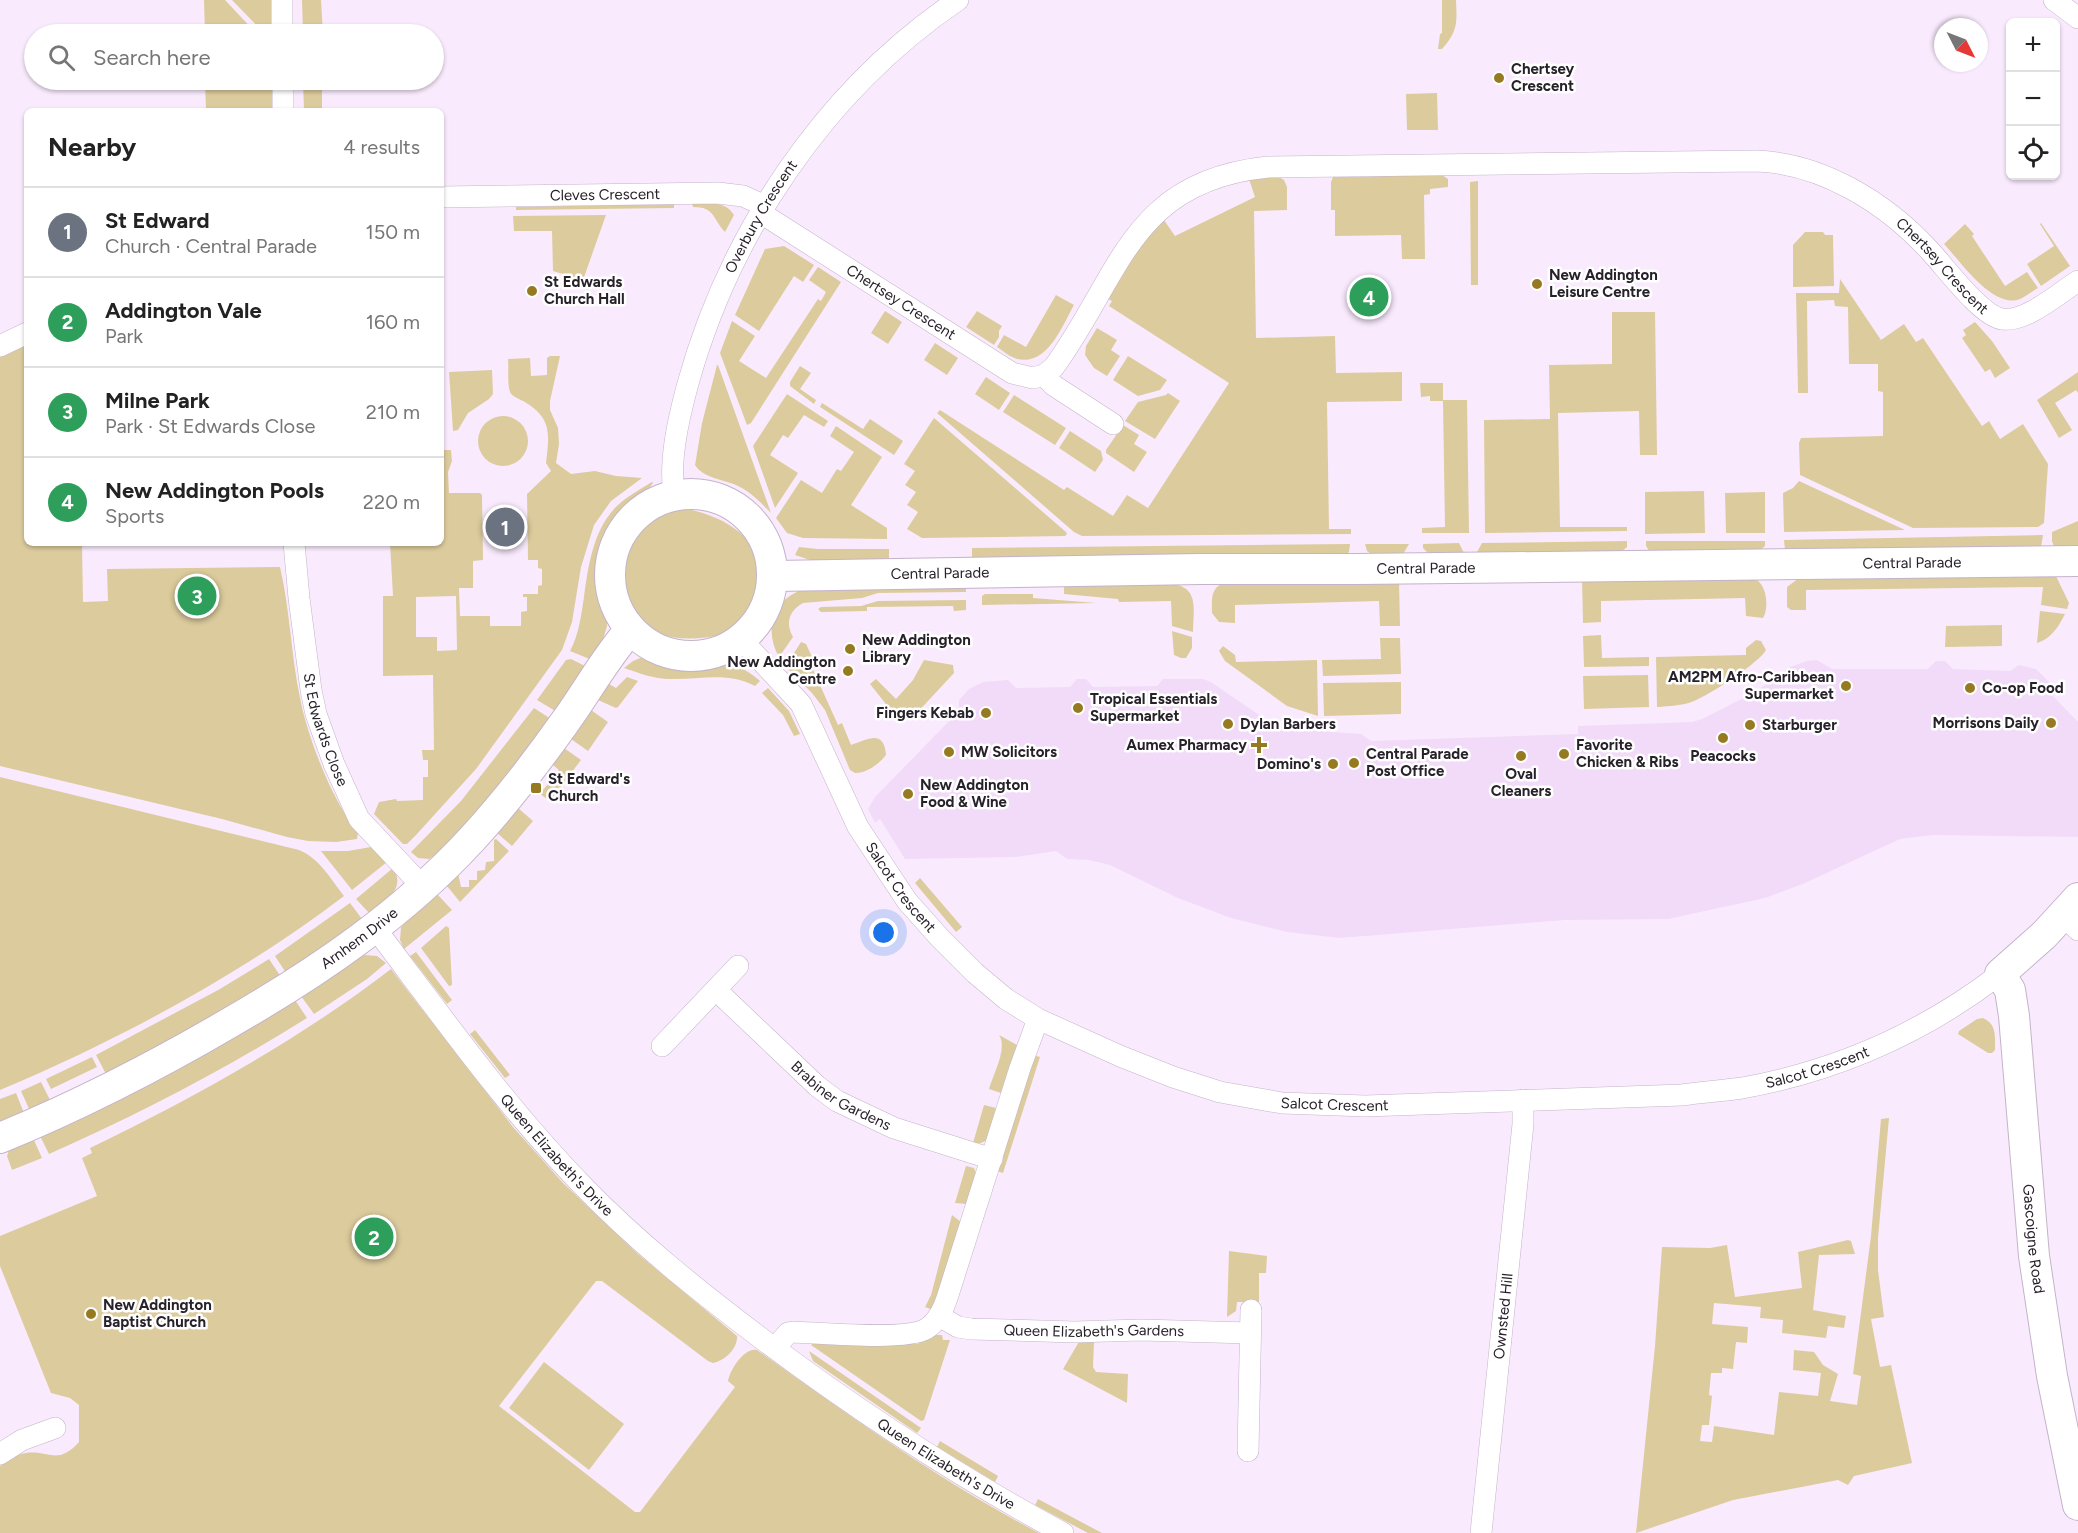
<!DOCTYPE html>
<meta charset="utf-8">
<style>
body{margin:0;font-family:Figtree,sans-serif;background:#f6f6f6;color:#222}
.controls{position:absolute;right:18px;top:18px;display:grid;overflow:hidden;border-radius:9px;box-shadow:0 2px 4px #0004}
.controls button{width:54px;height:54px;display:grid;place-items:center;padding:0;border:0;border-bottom:2px solid #e0e0e0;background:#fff;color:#222;font:30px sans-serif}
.compass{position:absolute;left:1934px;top:18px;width:54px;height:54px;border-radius:50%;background:#fff;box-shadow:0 2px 4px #0004;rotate:132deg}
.you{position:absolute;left:884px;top:933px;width:21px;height:21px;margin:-15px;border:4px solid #fff;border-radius:50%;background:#1a73e8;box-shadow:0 0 0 9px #1a73e833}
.badge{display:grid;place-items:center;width:39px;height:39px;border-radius:50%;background:#111827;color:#fff;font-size:20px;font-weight:700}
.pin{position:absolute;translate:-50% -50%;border:3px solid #fff;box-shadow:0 2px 6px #0006}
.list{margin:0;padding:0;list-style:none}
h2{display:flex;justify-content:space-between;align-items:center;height:78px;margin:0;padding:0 24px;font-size:26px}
h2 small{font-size:20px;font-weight:400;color:#767676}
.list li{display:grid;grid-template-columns:39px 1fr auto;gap:18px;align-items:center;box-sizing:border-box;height:90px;padding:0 24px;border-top:2px solid #e0e0e0}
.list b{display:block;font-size:22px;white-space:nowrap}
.list p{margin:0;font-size:20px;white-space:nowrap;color:#767676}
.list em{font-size:20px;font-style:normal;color:#767676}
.icon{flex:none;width:33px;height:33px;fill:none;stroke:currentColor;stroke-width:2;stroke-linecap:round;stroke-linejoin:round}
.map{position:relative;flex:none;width:2078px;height:1533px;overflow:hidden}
.search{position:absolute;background:#fff;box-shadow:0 2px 4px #0004;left:24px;top:24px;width:420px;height:66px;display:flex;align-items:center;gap:15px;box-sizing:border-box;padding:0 21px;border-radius:33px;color:#767676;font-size:22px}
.panel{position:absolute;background:#fff;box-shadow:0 2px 4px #0004;left:24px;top:108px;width:420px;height:438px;border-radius:9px}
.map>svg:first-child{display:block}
</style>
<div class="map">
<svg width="2078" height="1533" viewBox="0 0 2078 1533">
<rect width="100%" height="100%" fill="#f9ebfd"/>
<path fill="#f2dbf8" d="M1817 660 1832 669H1928L1936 661H1945L1953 669 2010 671 2019 665 2036 669 2058 691 2053 696 2078 722V837L1933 835 1900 839 1805 883 1765 898 1668 919 1565 920 1340 938 1287 932 1231 918 1178 898 1110 865 1089 860 1067 859 1056 851 1016 857 905 859 880 819 875 823 868 809 875 797 959 711V700L969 689 983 682 1008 680 1016 688 1070 687 1077 679H1086L1093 687 1157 686 1163 679H1203L1211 682 1262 717 1274 724 1304 730 1361 734 1371 741 1578 734V726L1692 722 1702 719 1755 692 1790 667 1807 661Z"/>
<path fill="#dccb9d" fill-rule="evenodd" d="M204 0H225L257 34H205Z
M232 0H271V34H265Z
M302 0H321L323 34H303Z
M1442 0H1456C1457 23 1458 31 1442 49H1438L1440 34 1442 33Z
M205 80H272V111H206Z
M303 80H322V111H304Z
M1437 93 1438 130H1407L1406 94Z
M1442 175 1448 179V187L1430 189V194L1424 195 1425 259H1402L1401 235 1335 236V210H1331V182L1333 177Z
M1264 177H1279L1284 180 1287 187V210L1254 211 1256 338 1335 336 1336 373 1402 372V401L1327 402 1329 529H1351V534L1082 536 1074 532 937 413 940 410 1064 490 1067 487 1113 516 1127 495 1148 508 1229 383 1109 306 1112 301 1106 298 1131 256 1164 220 1175 236 1255 197 1249 179Z
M1478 181V285H1471L1470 182Z
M674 204V208L516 210V207Z
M692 204C708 204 725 200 734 215L725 232C712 218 715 207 693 207Z
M606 215 583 280 553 271 552 231H514L513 216Z
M2041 223 2070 266 2041 286 2027 264 2054 246 2040 224Z
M1965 224 1974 234 1972 236 2005 286 2027 272 2038 288C2031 292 2024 298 2017 300 1991 306 1960 261 1944 244Z
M1805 232H1823L1825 235H1833L1834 286 1793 287V245Z
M784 246 814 265 803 282 794 276 759 331 735 315 765 249Z
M818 267 841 282 751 423 747 425 720 353 732 321 755 336 739 361 766 378 818 299 821 301 826 292 809 280Z
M1840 279 1881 340 1904 324 1916 342 1923 338 1982 426 1989 421 2000 439 2023 424 2048 464 2044 523 2038 527 1913 528 1800 475 1799 443 1801 438 1883 436V392L1878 391V364H1849L1848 307 1835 306 1834 300 1807 301 1808 393H1798L1796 293H1839Z
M1056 295 1074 305C1062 326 1048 366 1017 359 1010 357 1003 351 997 347L1004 335 1026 347Z
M885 311 902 322 888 344 871 333Z
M977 311 1002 326 999 331V337L994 345 966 327Z
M1612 312H1655L1657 455H1640L1639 411 1558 413 1560 527H1627V531L1485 533 1484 420 1550 419 1549 365 1612 364Z
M1975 322 1992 341 2010 368 1995 378 1990 369 1985 372 1962 338 1966 335 1963 330Z
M1097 328 1117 340 1111 350 1120 356 1107 376 1094 368 1085 355 1086 346Z
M935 343 958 358 947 375 924 360Z
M27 344V543H82L83 602 108 601 107 569 280 567C290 610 291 655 300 698 308 739 332 800 358 833L357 839 336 842 308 841 287 837 222 819 0 766V356Z
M550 356H560L550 401V410L558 428 559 444 556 463 571 474 595 471 616 476 642 478 611 501 594 525 581 567 572 622 562 650 476 769 416 835 407 844H403L374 814 379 802 396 799 397 801 423 800V777H428V760H423L422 750H434L433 675 383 676V596H393L390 543H441V450H451L452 461 448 472 449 493H480L482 495 483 560 473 561V588H459L460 616H490V626H521V612L527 611V597H523V594H538V586L542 585V569L538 568V560H528L527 494 551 471 546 463C549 436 553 419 525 402 520 399 512 397 510 392 507 383 509 369 508 359L530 358 531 376 547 375V358ZM456 596 457 650 437 651V637H416V597Z
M1128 356 1167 380 1160 390 1138 396 1113 380Z
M717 365H718L771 513C762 504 754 495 742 488 727 479 705 480 695 465L702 423Z
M800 366 811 373 800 389 816 400 814 404 790 386V382Z
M492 370 493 394 489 399 468 413 458 430 453 431 449 372Z
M2078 372V393L2076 390 2055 403 2072 430 2059 438 2037 400Z
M986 377 1010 393 999 410 975 394Z
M1420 383H1443V400H1467L1469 533H1422V528L1445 527 1443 401H1430V396L1421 397Z
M1168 393 1180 401 1155 439 1125 421 1138 402 1166 395Z
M787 394 828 421 824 427 804 415 788 438 783 435 770 455 798 473 775 508 753 446Z
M1014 395 1066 428 1055 445 1003 412Z
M822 403 863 429 870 419 903 441 894 455 820 407Z
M478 441a25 25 0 1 1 50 0a25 25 0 1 1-50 0Z
M934 418 1066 532 1067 534 1065 536 922 538 907 529 918 512 907 505 916 492 905 485 915 471 904 464Z
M1123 425 1139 435 1134 444 1147 452 1134 472 1106 453V450Z
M836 426 882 457 851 505 887 528V539L803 538 787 533 776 518 801 480 822 493 837 469 841 471 854 452 830 436Z
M1070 431 1101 451 1103 460 1095 472 1059 448Z
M1799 481 1905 530 1784 532 1783 493 1793 488Z
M652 482 653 483 645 494 618 518 602 549 599 578 607 617V626L602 643 592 660 570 651C579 634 581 616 584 597 588 567 593 532 614 509 624 498 639 490 652 482Z
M1704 491 1705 533 1645 534V492Z
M1765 492V533H1726L1725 493Z
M674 507C713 511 762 533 761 577 761 594 753 610 742 622 731 633 715 637 700 638 607 648 591 533 674 507Z
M2078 521V548L2054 547 2052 541V532Z
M2043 535 2041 547 1785 550 1784 540Z
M1627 541V547L1621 552 1476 554 1482 543Z
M1646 541H1765V546L1759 551 1650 552 1646 546Z
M1459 543 1465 555 1429 554 1423 548V544Z
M1350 544 1349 552 1345 556 972 560V548Z
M1365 544H1409L1403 554H1371L1367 551Z
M799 547 818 549H889V560L813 561 795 555Z
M2055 574 2069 603 2067 609 2041 605 2043 587 1806 590V610H1791L1787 607V587L1799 578Z
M1582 577 1757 580C1767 587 1769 608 1763 618L1746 616 1745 598 1601 601V622L1583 623Z
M1399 580 1400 626H1380L1379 601 1235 605V623L1219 622 1212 613C1212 600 1210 587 1225 583Z
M1172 584C1200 587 1193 611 1193 632L1172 626 1171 601 1119 602 1118 599 1064 594V586Z
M966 586V592L878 593 862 598 803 603C789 611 785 623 793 637L779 657C764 631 772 600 802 590Z
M985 594H1033V598L1096 603 982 605V596Z
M966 600V610L954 611 953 606 867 607V611L821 612 818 609 821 607 861 606 878 601Z
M2040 611 2065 614C2059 626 2051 639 2037 643Z
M2002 625V646L1945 647 1946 626Z
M1172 631 1192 637V648L1186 658H1181L1174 655Z
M1601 635 1602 658 1649 657V666L1584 667 1583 636Z
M1380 638H1400L1401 674 1323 676 1322 660 1381 659Z
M1756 640 1761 641 1766 650C1759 663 1709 695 1694 701 1682 706 1669 706 1657 707L1656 657 1746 655V648Z
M801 642 806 644 814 661 810 663 838 725 842 723 851 745C868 739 884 729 886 755 879 764 867 773 855 773L850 770 825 710 812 693 788 669 787 664Z
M1223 646 1235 655 1236 662 1317 660 1318 716 1287 706 1225 661 1219 651Z
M645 656C660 659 673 666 688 667 723 669 728 654 760 681L755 686C728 671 699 680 670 679 654 679 639 673 624 668L633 661Z
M571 659 587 667 557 712 537 700 566 660Z
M924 660 953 665 954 673 914 716 904 720 897 718 870 684 876 679 896 699 913 680Z
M1648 675 1649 707 1584 709 1583 676Z
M627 677 638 681 618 707 616 708 598 700 609 684 616 688Z
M1401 682V714L1324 716 1323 683Z
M768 688 789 711 800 734 794 736 783 715 762 693Z
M534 708 551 719 480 810 437 854 429 859 418 858 411 852 461 801Z
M591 710 608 722 588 751 571 739Z
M564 748 581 760 550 801 540 794 559 770 552 764Z
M0 777 299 850C319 858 331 879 344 896 242 974 119 1040 0 1090Z
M518 808 533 821 512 846 497 833Z
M496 839 509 851 460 902 447 886 458 873 461 887H469V880H477V871L485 870 486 862 494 861V840Z
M371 847 387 862 352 890 321 851H348Z
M393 868C407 889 384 902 370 914L356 899Z
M920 878 962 927 956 932 915 883Z
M437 894 452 910 404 949 400 940 401 927Z
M350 903 362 919 286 973 275 956Z
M446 926 449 928 452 985 449 986 421 948Z
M416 952 452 1000 447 1004 410 956Z
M365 955 377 956 386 963 367 979 314 1014 301 996 358 957Z
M269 959 281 977 236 1004 106 1074 96 1055 220 989Z
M391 969 513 1127 563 1183 638 1254 737 1336C738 1348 725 1361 713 1363L708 1361 602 1281H596L499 1406 635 1512H640L735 1387 728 1381C730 1370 744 1347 757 1350 848 1415 940 1481 1039 1533H0V1466C8 1461 16 1454 26 1453 50 1450 57 1466 79 1442V1405L70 1398 51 1393 0 1266V1236L97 1196 82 1158 92 1153 90 1148C195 1097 297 1041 391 969Z
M295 1000 307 1018C224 1070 138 1115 49 1154L40 1136Z
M1983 1018C1997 1024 1995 1037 1995 1050L1992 1053H1988L1958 1034 1959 1031 1977 1019Z
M475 1030 510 1075 505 1078 470 1034Z
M999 1035 1017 1045 1001 1093 989 1089C993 1075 1008 1048 999 1035Z
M1033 1055 1040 1057 1003 1173 997 1171Z
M92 1057 97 1067 51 1089 46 1079Z
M41 1082 51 1102 30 1111 21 1091Z
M16 1093 24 1113 0 1124V1099Z
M984 1105 996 1108 987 1140 981 1143H973Z
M1889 1118 1878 1238V1270L1884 1317 1871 1319 1880 1367 1891 1365 1912 1463 1854 1476 1848 1485 1838 1480 1733 1500 1636 1533 1655 1346 1662 1247 1710 1248 1727 1245 1735 1297 1802 1288 1798 1252 1848 1240 1851 1241 1855 1254 1819 1255 1813 1310 1846 1316 1844 1328 1828 1326 1826 1338 1782 1333 1783 1320 1760 1318 1761 1307 1714 1303 1712 1324 1748 1327 1747 1343 1736 1342 1733 1369 1722 1368V1373H1711L1709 1395 1712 1396 1709 1425H1702L1700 1441 1712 1442 1714 1426 1774 1435 1779 1392 1818 1396 1821 1373 1793 1370 1794 1350 1814 1352 1823 1365 1838 1374 1830 1401 1857 1405 1861 1376 1853 1374 1871 1236 1881 1119Z
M33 1138 42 1158 12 1170 7 1156 9 1150Z
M966 1166 974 1168 976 1173 967 1204 955 1203Z
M952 1215 961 1222 933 1310 925 1307 931 1295Z
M1229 1251 1267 1256 1266 1273H1259V1302H1237L1236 1311 1227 1317Z
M936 1335H942L943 1340H950L924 1420 921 1421 811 1345 814 1342 909 1344H917Z
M1080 1340 1094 1341 1093 1367 1096 1372 1128 1374 1127 1403 1063 1369Z
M809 1351 921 1428 917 1433 813 1361Z
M544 1362 624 1424 589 1470 509 1408Z
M940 1441 998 1476 995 1482 937 1447Z
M1038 1499 1102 1533H1088L1035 1505Z"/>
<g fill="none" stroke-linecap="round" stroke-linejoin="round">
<defs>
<g id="street">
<path d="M282 0V34"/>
<path d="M2054 0 2078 18"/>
<path d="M283 80V111"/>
<path id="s1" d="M441 197 718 193 743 196 765 206"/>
<path id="s2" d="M761 213 1012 373 1033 378 1044 375 1054 367C1122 273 1131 181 1268 167L1756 161C1822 163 1886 203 1930 251 1946 268 1981 316 2002 319 2025 323 2059 293 2078 281"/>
<path d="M0 346 27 333"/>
<path d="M1044 375 1053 385 1113 424"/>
<path id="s3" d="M674 495C669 460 678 421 687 387 729 233 825 90 958 0"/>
<path id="s4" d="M294 543 299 598 311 690 316 714 334 764 359 819 423 887"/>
<path id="s5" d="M741 639 801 704 858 827 907 901 939 937 975 973 1006 999 1038 1019 1120 1056 1173 1077 1220 1092 1282 1103 1365 1106 1682 1095C1702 1092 1722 1091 1742 1088 1837 1071 1923 1033 2000 974"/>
<path d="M2063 915 2078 930"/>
<path id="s6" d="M375 928C441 1015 505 1106 582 1185 638 1243 701 1293 766 1342 861 1413 959 1477 1063 1533"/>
<path id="s7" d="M716 990 817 1086 837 1101 894 1128 992 1159"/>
<path d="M662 1046 738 966"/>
<path id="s8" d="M939 1316 958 1327 971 1329 1075 1332 1141 1330 1250 1333"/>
<path d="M775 1348 788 1333 793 1332C821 1333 905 1341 926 1329 938 1322 944 1308 948 1295L1020 1068 1038 1019"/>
<path d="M1248 1451 1251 1310"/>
<path d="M0 1454 22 1440 55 1428"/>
<path id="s9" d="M1481 1533 1523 1124V1100"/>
</g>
<g id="secondary">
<circle cx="691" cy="575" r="81"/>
<path id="s10" d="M774 576 1201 569H1357L2078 561"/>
<path id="s11" d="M2078 898 2044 935 2000 974 2010 990 2014 1016 2034 1256 2052 1376 2078 1505"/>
<path id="s12" d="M0 1138C80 1105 156 1066 231 1022 318 972 403 914 472 839 505 803 536 763 565 722 587 692 605 658 630 630"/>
</g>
</defs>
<use href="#street" stroke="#c4b3c9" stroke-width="22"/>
<use href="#secondary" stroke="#c4b3c9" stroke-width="32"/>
<use href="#street" stroke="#fff" stroke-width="21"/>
<use href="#secondary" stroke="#fff" stroke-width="30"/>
</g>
<g fill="#967a22" stroke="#fefefe" stroke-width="2">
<circle cx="1499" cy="78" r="6"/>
<circle cx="1537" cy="284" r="6"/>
<circle cx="532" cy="291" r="6"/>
<circle cx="850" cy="649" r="6"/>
<circle cx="848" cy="671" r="6"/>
<circle cx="1846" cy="686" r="6"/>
<circle cx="1970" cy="688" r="6"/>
<circle cx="1078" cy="708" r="6"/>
<circle cx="986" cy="713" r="6"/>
<circle cx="2051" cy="723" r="6"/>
<circle cx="1228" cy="724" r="6"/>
<circle cx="1750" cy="725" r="6"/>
<circle cx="1723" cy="738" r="6"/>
<path d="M1256 736h6v6h6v6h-6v6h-6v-6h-6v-6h6z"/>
<circle cx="949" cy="752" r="6"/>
<circle cx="1564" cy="754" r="6"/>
<circle cx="1521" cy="756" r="6"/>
<circle cx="1354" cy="763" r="6"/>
<circle cx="1333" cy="764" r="6"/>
<rect x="530" y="782" width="12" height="12" rx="3"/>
<circle cx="908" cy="794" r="6"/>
<circle cx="91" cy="1314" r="6"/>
</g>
<g text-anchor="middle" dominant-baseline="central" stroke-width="5" stroke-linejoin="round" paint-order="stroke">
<g font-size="15" font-weight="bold" fill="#272129" stroke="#fefefe" text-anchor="start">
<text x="1511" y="69">Chertsey<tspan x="1511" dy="17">Crescent</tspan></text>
<text x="1549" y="275">New Addington<tspan x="1549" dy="17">Leisure Centre</tspan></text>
<text x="544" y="282">St Edwards<tspan x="544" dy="17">Church Hall</tspan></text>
<text x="862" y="640">New Addington<tspan x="862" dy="17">Library</tspan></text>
<text x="836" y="662" text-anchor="end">New Addington<tspan x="836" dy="17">Centre</tspan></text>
<text x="1834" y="677" text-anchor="end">AM2PM Afro-Caribbean<tspan x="1834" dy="17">Supermarket</tspan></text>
<text x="1982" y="688">Co-op Food</text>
<text x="1090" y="699">Tropical Essentials<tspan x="1090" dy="17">Supermarket</tspan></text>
<text x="974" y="713" text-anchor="end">Fingers Kebab</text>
<text x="2039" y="723" text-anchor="end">Morrisons Daily</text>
<text x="1240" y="724">Dylan Barbers</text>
<text x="1762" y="725">Starburger</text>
<text x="1247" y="745" text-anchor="end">Aumex Pharmacy</text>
<text x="1576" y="745">Favorite<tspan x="1576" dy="17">Chicken &amp; Ribs</tspan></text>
<text x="961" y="752">MW Solicitors</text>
<text x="1366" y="754">Central Parade<tspan x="1366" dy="17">Post Office</tspan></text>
<text x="1723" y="756" text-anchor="middle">Peacocks</text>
<text x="1321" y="764" text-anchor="end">Domino's</text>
<text x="1521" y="774" text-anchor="middle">Oval<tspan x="1521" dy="17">Cleaners</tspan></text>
<text x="548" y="779">St Edward's<tspan x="548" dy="17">Church</tspan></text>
<text x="920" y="785">New Addington<tspan x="920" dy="17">Food &amp; Wine</tspan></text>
<text x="103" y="1305">New Addington<tspan x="103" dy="17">Baptist Church</tspan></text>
</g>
<g font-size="15" fill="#272129" stroke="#fefefe">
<text stroke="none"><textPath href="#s1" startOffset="164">Cleves Crescent</textPath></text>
<text stroke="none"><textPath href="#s3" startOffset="296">Overbury Crescent</textPath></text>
<text stroke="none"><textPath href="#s2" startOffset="1360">Chertsey Crescent</textPath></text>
<text stroke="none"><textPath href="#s2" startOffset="166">Chertsey Crescent</textPath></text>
<text stroke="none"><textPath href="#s10" startOffset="1138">Central Parade</textPath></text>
<text stroke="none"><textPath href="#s10" startOffset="652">Central Parade</textPath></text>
<text stroke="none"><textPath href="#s10" startOffset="166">Central Parade</textPath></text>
<text stroke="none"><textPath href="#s4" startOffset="190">St Edwards Close</textPath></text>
<text stroke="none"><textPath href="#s5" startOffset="298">Salcot Crescent</textPath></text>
<text stroke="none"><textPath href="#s12" startOffset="412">Arnhem Drive</textPath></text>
<text stroke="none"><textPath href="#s5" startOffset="1288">Salcot Crescent</textPath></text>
<text stroke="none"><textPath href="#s7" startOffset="165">Brabiner Gardens</textPath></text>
<text stroke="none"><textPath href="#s5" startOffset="802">Salcot Crescent</textPath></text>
<text stroke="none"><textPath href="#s6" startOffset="291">Queen Elizabeth's Drive</textPath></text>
<text stroke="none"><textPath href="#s11" startOffset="378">Gascoigne Road</textPath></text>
<text stroke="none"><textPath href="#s9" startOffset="218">Ownsted Hill</textPath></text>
<text stroke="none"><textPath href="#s8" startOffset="158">Queen Elizabeth's Gardens</textPath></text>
<text stroke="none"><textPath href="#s6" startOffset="790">Queen Elizabeth's Drive</textPath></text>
</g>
</g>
</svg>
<div class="controls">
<button>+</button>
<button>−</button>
<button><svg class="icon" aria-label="locate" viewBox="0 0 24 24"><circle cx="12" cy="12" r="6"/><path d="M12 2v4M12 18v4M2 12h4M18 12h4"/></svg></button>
</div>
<svg class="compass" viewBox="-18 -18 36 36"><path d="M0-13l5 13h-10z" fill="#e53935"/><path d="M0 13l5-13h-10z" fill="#767676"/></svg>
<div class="you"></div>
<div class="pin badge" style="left:505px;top:527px;background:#6b7280">1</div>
<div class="pin badge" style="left:374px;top:1237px;background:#2e9e5b">2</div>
<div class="pin badge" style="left:197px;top:596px;background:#2e9e5b">3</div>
<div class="pin badge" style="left:1369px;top:297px;background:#2e9e5b">4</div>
<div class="search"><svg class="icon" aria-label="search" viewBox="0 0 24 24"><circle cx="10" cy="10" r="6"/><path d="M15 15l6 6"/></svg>Search here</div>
<section class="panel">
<h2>Nearby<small>4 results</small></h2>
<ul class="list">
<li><span class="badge" style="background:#6b7280">1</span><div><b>St Edward</b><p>Church · Central Parade</p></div><em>150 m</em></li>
<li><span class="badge" style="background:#2e9e5b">2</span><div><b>Addington Vale</b><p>Park</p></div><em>160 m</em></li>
<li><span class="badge" style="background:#2e9e5b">3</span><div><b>Milne Park</b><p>Park · St Edwards Close</p></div><em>210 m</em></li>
<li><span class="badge" style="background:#2e9e5b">4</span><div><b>New Addington Pools</b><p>Sports</p></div><em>220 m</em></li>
</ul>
</section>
</div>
